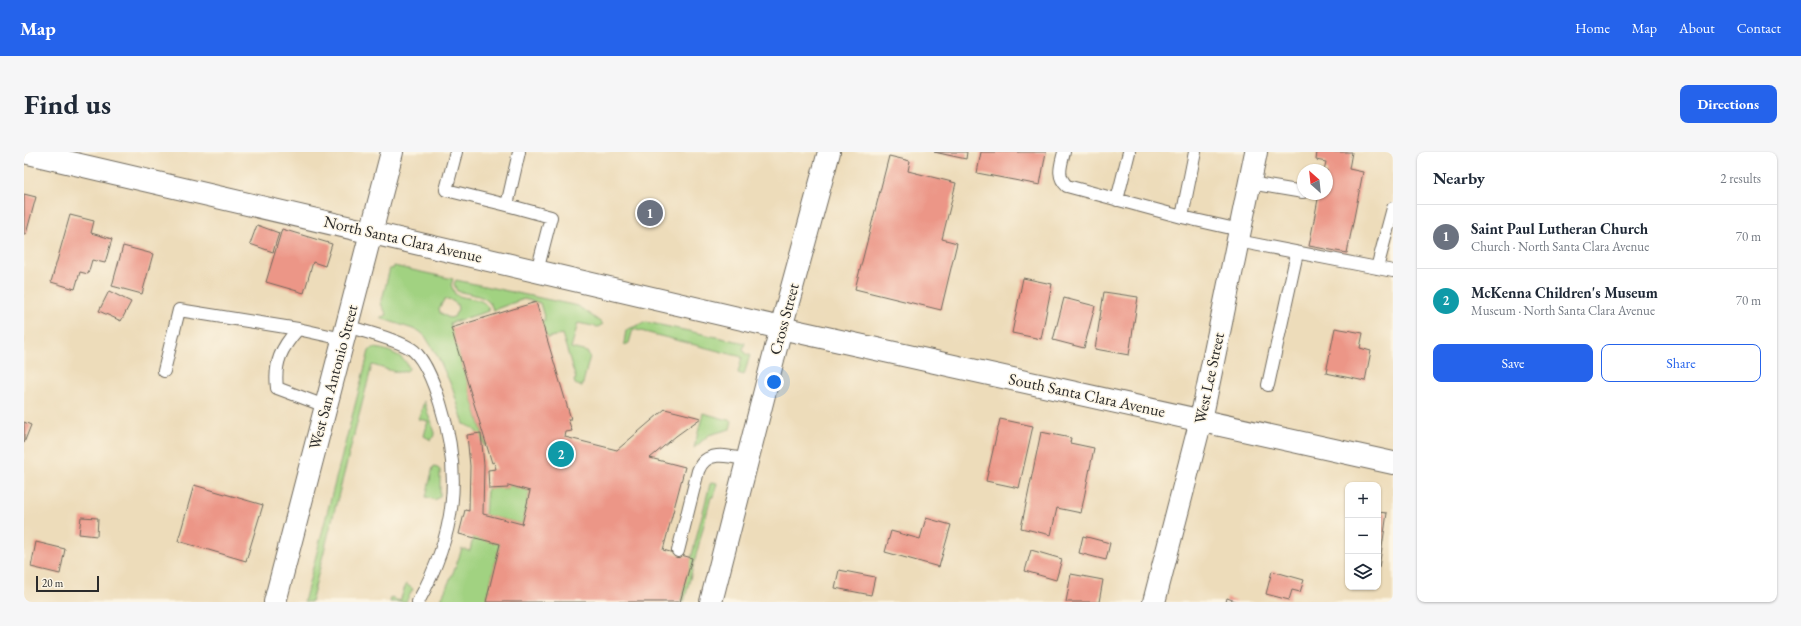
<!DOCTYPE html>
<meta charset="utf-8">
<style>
body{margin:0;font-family:"EB Garamond",serif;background:#f6f6f7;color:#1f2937}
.controls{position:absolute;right:12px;bottom:12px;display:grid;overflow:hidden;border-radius:8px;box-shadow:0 1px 3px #0004}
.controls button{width:36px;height:36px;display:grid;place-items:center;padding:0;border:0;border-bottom:1px solid #e0e1e3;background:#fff;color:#1f2937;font:20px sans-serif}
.compass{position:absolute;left:1273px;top:12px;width:36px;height:36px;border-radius:50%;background:#fff;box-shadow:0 1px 3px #0004;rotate:333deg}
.scale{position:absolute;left:12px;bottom:10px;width:63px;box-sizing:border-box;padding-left:4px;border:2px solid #2b2b2b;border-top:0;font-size:11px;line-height:14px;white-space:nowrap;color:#2b2b2b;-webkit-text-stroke:3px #fcf5e5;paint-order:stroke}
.you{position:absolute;left:750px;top:230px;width:14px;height:14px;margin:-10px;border:3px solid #fff;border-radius:50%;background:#1a73e8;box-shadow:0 0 0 6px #1a73e833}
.badge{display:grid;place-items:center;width:26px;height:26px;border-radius:50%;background:#2563eb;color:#fff;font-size:13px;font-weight:700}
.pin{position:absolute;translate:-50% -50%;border:2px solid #fff;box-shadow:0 1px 4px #0006}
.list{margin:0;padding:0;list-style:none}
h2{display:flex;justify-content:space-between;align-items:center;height:52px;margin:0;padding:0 16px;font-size:17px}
h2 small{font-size:13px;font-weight:400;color:#747a83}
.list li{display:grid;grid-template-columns:26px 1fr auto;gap:12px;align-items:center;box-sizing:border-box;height:64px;padding:0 16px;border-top:1px solid #e0e1e3}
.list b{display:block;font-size:15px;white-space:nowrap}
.list p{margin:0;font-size:13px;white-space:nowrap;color:#747a83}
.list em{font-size:13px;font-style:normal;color:#747a83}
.actions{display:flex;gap:8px;padding:12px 16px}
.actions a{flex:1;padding:9px 0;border:1px solid #2563eb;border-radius:8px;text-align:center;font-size:14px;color:#2563eb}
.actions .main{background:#2563eb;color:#fff}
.icon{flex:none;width:22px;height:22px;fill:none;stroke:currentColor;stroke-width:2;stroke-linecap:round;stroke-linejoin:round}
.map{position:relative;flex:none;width:1369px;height:450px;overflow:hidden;border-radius:8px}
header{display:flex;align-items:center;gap:24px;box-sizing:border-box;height:56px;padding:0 20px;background:#2563eb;color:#fff}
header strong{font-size:19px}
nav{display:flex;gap:22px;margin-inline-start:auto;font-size:14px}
.intro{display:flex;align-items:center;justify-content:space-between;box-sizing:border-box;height:96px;padding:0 24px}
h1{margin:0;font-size:28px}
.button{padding:10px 18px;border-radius:8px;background:#2563eb;color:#fff;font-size:14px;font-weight:700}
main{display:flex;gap:24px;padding:0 24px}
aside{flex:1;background:#fff;border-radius:8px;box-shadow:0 1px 3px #0004}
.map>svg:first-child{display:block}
</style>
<header>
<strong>Map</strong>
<nav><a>Home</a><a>Map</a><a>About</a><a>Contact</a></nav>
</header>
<div class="intro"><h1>Find us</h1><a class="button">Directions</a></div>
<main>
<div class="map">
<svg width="1369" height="450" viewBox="0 0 1369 450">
<rect width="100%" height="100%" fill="#fcf5e5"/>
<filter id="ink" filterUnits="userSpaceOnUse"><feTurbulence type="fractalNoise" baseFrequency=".025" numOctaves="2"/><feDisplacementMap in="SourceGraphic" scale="8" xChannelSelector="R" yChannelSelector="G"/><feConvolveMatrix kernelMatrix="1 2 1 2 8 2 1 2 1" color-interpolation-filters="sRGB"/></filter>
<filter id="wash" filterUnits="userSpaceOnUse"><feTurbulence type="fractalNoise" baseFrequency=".012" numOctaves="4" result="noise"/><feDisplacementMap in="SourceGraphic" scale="16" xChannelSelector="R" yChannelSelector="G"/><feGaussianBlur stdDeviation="0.9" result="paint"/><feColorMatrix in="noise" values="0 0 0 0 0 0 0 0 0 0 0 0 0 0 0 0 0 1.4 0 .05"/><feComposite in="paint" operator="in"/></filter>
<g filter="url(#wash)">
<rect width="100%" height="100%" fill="#eddcba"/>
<path fill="#a1d281" stroke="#667e56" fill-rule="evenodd" d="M370 114 429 127 427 133 431 142C442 149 461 143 465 159L426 171 462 293 460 294C457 283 450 275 440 272L428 235 414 205 401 184 395 179 356 166 363 163 357 152 366 116 369 117ZM425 147 433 152 434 157 430 165 425 166 416 161 415 156 420 148Z
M432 128 554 154 579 172 574 175 554 171 547 196 563 200 566 204 558 235 551 232 550 228 552 227 538 182 523 186 517 169 521 168 516 151 500 147 469 158C465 142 446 143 433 139L430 132Z
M622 170 721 191 719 197 723 203H726L720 223 714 221 718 205 609 177 605 191 601 193 600 191 602 178Z
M348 196C360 196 383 204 385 217 378 225 358 215 348 213L287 450H280L345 199Z
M400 249 411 284 407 288 400 284 404 269 395 267Z
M679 261 708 269 706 277 685 283 670 296Z
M411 314 416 318V344L411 348 402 345 409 315Z
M689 330 693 331 690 345H687L660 450H656L686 332Z
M484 333 506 339 498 372 461 363 463 337 484 336Z
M449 385 476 392 462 450H416L431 416 438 397 446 399Z
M382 432 389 437 382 450H366L367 446 376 449Z"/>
<g id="blocks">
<path fill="#ec9687" d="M910 0H943L942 7Z
M957 0H1022L1016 33 953 21Z
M1293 0H1328L1325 17 1339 20 1323 101 1285 94 1295 42H1303V18H1300L1302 10 1292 8Z
M865 4 886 9 884 19 932 31 918 87 933 91 917 158 831 137Z
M0 42 12 45 2 82H0Z
M46 63 70 69 67 81 88 87 81 111 68 108 64 122 56 120 51 137 27 130Z
M233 73 255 81 249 100 226 92Z
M258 77 308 92 301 114 289 110 280 141 242 130Z
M99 94 129 102 118 142 88 134Z
M999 126 1028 132 1017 187 988 181Z
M85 139 107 150 97 169 75 159Z
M1080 140 1114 145 1105 203 1071 197Z
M1040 146 1071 154 1060 196 1029 188Z
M512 150 547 267H544L548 279 542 280 541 285 593 298 641 257 677 266 652 284 626 306 661 315 639 398 668 406 656 450H462L476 392 435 382 441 358 445 359 446 314 443 283 457 281 460 313 459 362 498 372 506 339 484 333V336L465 337 464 318 472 317 470 310 468 311 427 176Z
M1311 176 1339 181 1336 196 1347 199 1341 229 1302 221Z
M976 267 1009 274 995 336 962 329Z
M0 270 7 273 0 291Z
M1017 280 1047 286 1046 291 1070 296 1057 361 1033 356 1027 383 997 376Z
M170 333 239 353 222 409 154 389Z
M1354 360 1363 361 1355 416 1354 415Z
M57 365 74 366 73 384 55 382Z
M902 366 927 373 915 415 861 400 867 379 896 387Z
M1059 384 1086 391 1082 408 1055 401Z
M12 390 41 397 36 422 7 415Z
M1007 398 1038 407 1032 428 1001 419Z
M815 418 851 425 847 443 811 436Z
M1248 419 1280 428 1276 440 1268 438 1265 448 1242 442Z
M1047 422 1079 428 1075 450H1042Z
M1203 446 1214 450H1202Z"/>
</g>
</g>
<g filter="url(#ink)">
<use href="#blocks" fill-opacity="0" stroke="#6f695d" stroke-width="1"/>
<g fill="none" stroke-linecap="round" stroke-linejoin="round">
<defs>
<path id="service" d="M432 0 422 38 483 53
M495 0 483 53 527 65 513 119
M1040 0C1037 13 1032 24 1043 34L1158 65 1216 78
M1226 31 1279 40
M1093 48 1105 0
M1158 65 1171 0
M1214 89 1369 119
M1353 116 1369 56
M322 174C338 179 379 189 390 199 403 211 411 235 416 251 439 324 431 383 394 450
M140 219 155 158 274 177
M1244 233 1273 101
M301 254 253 236C250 211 257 196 274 177L319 187
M654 399 674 319C682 297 705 304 723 308"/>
<path id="minor" d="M0 0 757 176 1369 311
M687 450 757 176 805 0
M1130 450 1177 268 1232 0"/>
<path id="secondary" d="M251 450 368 0"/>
</defs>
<use href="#service" stroke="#6f695d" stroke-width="14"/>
<use href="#minor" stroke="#6f695d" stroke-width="24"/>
<use href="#secondary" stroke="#6f695d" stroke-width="24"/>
<use href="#service" stroke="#fff" stroke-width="12"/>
<use href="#minor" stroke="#fff" stroke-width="22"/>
<use href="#secondary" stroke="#fff" stroke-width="22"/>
</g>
</g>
<g text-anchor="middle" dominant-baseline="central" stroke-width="3" stroke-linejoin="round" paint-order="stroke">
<g font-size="16" fill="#2b2b2b" stroke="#fcf5e5">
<text transform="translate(379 87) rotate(13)">North Santa Clara Avenue</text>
<text transform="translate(760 167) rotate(-75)">Cross Street</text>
<text transform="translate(309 225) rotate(-75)">West San Antonio Street</text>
<text transform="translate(1185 226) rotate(-78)">West Lee Street</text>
<text transform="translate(1063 243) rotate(12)">South Santa Clara Avenue</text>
</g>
</g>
</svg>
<div class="controls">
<button>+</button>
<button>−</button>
<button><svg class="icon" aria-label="layers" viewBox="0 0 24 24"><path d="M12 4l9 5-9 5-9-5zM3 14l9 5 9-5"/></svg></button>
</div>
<svg class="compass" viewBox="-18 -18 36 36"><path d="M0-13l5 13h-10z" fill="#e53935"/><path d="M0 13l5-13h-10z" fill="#747a83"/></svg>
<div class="scale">20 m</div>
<div class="you"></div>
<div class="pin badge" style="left:626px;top:61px;background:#6b7280">1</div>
<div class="pin badge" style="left:537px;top:302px;background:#0f9aa8">2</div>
</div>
<aside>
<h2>Nearby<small>2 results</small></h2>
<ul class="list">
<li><span class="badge" style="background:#6b7280">1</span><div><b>Saint Paul Lutheran Church</b><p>Church · North Santa Clara Avenue</p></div><em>70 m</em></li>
<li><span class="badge" style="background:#0f9aa8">2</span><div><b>McKenna Children's Museum</b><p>Museum · North Santa Clara Avenue</p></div><em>70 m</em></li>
</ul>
<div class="actions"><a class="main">Save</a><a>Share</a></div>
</aside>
</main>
